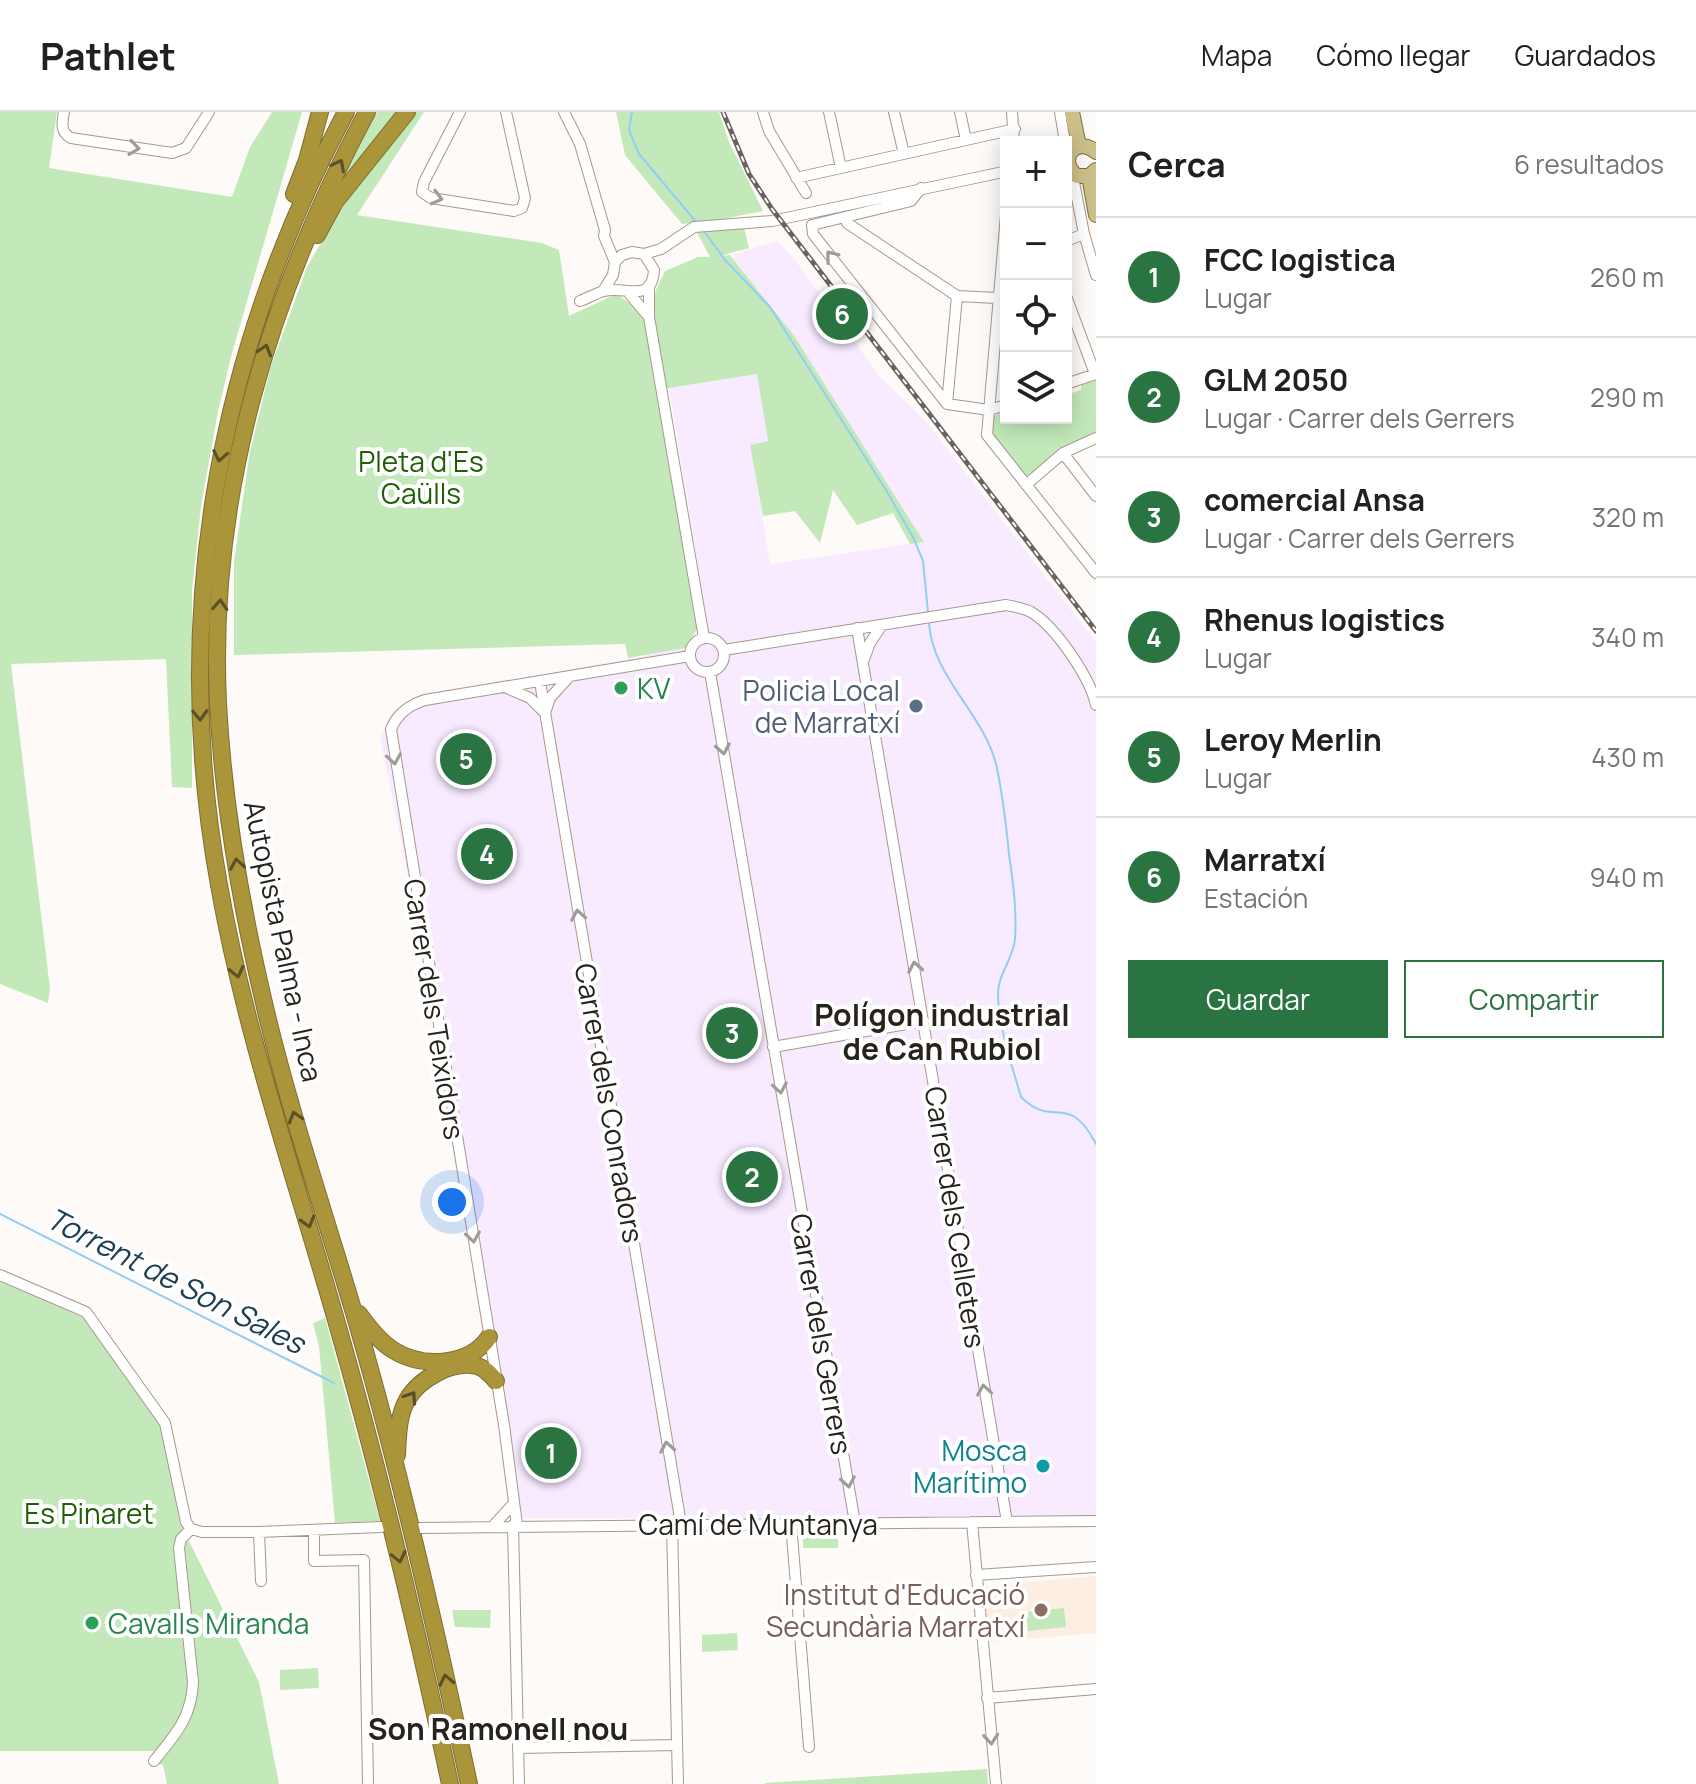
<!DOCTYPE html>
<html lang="es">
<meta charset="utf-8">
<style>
body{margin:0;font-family:Manrope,sans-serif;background:#f2f2f2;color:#202124}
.controls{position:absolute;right:24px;top:24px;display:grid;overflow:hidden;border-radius:0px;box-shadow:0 4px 20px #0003}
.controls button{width:72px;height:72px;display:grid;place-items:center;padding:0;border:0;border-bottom:2px solid #e0e0e0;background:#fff;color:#202124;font:40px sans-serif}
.you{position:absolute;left:452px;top:1090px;width:28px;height:28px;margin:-20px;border:6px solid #fff;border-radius:50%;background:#1a73e8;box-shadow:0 0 0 12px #1a73e833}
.badge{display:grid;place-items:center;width:52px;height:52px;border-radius:50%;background:#2a7442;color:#fff;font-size:26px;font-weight:700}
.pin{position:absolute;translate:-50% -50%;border:4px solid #fff;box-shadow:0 2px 8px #0006}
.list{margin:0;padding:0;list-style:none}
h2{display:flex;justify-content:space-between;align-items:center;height:104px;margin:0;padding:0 32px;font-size:34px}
h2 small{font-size:26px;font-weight:400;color:#757577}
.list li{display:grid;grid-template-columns:52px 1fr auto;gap:24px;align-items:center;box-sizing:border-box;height:120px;padding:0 32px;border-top:2px solid #e0e0e0}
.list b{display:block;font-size:30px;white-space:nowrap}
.list p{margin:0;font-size:26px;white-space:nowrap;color:#757577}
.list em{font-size:26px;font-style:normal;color:#757577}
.actions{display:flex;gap:16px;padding:24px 32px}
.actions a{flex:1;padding:18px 0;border:2px solid #2a7442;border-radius:0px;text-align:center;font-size:28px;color:#2a7442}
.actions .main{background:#2a7442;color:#fff}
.icon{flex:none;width:44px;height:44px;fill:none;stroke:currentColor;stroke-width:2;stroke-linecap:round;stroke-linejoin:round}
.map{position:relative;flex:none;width:1096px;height:1672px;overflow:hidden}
header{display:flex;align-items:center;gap:48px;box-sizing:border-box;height:112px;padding:0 40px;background:#fff;border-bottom:2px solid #e0e0e0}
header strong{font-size:38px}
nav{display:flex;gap:44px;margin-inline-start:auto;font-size:28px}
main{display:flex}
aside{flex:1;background:#fff}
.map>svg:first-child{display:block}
</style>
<header>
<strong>Pathlet</strong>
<nav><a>Mapa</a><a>Cómo llegar</a><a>Guardados</a></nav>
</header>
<main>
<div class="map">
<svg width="1096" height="1672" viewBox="0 0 1096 1672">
<rect width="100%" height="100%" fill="#fdfaf7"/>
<path fill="#fceee3" d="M1096 1464V1521L989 1530 984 1474Z"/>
<path fill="#f8ebff" d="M777 129 792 144 881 266 925 308 1096 530V1408L498 1406 510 1388 437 907 380 626 392 600 418 583 641 545 691 527 707 509 669 276 757 262 768 329 751 334 770 452 923 430 793 222 731 143Z"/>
<path fill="#c3e9ba" d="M0 0H57L49 56 232 85 250 35 272 0H302L232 241 218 299 201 394 192 479V676L172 675 166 547 11 552 50 877 48 891 0 872Z
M377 0H402L369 40 344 64Z
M415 0H424L357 103 542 131 559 138 569 204 616 182 650 204 656 178 665 159 698 145H710L692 111 682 112 625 43 616 0H719L729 30 763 99 717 108 719 118 744 115 749 136 720 144 730 143 793 222 924 430 910 432 893 401 857 413 833 378 820 431 795 399 763 404 750 333 768 329 757 262 669 276 659 278 698 516 685 536 628 546 625 532 234 543V449L250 339 271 254 307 155 338 101Z
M1096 265V323L1069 333 1029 363 1019 365 987 323 993 304 1006 299V306H1066V283L1081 278 1082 270Z
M0 1168 84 1206 160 1313 188 1427 259 1570 279 1672H167L163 1653 158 1652 195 1595 196 1562 188 1570 187 1595 157 1639H0Z
M325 1206 380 1409 335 1411 319 1234 313 1211Z
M803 1420H838V1436H803Z
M1064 1496 1066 1515 1028 1519 1026 1500Z
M452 1498H491L490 1516 455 1515Z
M737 1521 738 1538 702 1540V1523Z
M318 1556 319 1576 280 1578V1558Z
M987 1657 988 1672H765V1671Z"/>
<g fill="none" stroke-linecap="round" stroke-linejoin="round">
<path stroke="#92cdf6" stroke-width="2" d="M632 0 629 18 639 42 697 111
M704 119 725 148 770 195 886 378 913 425 923 449 928 500
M929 511C932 564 983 601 996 652 1003 682 1006 712 1009 742 1013 771 1017 798 1015 827 1013 848 997 863 998 884 999 917 1012 953 1021 985 1054 1018 1068 978 1096 1032
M0 1102 334 1271"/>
<defs>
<path id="minor" d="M64 0C62 11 60 20 71 26L172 41 186 36 209 0
M460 0 424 70 422 80 431 86 514 99 522 96 525 86 506 0
M564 0 580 32 605 118 604 124 615 150
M763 0 769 19 806 81
M829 0 841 56
M894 0 904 42
M960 0 966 28
M1012 0 1014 30
M1060 0 1065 30
M1072 60 1084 122 1096 163
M796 66 1015 17
M921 76 911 89 812 113 813 122 947 292
M1006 103 987 323 1096 461
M846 105 847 111 957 184 997 186
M1066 129 1084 122
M649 173V205L704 526
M603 179 613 163 615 150 622 143 632 140 644 142 661 137 694 115 772 109 1003 60
M628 180 649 205
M1066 184 1095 262
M580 189C588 186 596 181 604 179 624 173 652 193 654 158L644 142
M1066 272 1096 262
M947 292 957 184
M947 292 989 298 1006 293
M1063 341 1096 384
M1026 373 1063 341 1096 326
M857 516 1007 1410
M690 543a17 17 0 1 1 34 0a17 17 0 1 1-34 0Z
M724 538 1006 493C1015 495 1023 496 1031 500 1055 514 1090 565 1096 593
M863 550 870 531 882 513
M710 560 855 1411
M540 570 681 1412
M507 576 530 586 545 601 550 586 569 565
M773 935 924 909
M0 1163 86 1200 165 1311 186 1410 191 1417 202 1420H259L381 1415
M972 1410 996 1672
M791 1411 809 1635
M672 1412 678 1672
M513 1413 519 1672
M517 1413 504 1313 391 617C398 601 409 593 425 588L690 544
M493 1414 514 1391
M420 1416 1096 1409
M314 1419V1449L364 1448 368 1672
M259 1420 261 1469
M976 1463 1096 1455
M987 1586 1096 1577
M518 1636 676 1633
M154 1649C175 1623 192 1605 193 1570L179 1436 181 1427 191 1417"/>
<path id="major" d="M1072 0 1079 34
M1096 40C1076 23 1056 48 1077 64H1089L1096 58
M1089 64 1096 103"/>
<path id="highway" d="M346 0C217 241 170 503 219 773 245 921 295 1064 336 1208 380 1361 417 1516 450 1672
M367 0C270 181 208 383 218 591 223 691 241 793 264 891 290 1003 329 1113 361 1225 403 1372 437 1522 469 1672
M294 82 307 48 320 0
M317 123 335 90 407 0
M359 1202C369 1216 379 1229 393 1238 423 1257 470 1254 489 1225
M397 1343C398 1324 398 1304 407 1288 419 1267 452 1248 477 1254 485 1256 491 1263 496 1269"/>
</defs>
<use href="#minor" stroke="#a6988b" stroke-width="12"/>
<use href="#major" stroke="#7d6d30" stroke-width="16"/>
<use href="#highway" stroke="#7d6d30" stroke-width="18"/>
<use href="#minor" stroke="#fff" stroke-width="10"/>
<use href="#major" stroke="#cdbf89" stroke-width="14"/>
<use href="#highway" stroke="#ab953b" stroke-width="16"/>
<defs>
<path id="rail" d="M723 0 749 62 772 97 1096 519"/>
</defs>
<use href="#rail" stroke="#68635f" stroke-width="5"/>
<use href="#rail" stroke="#fff" stroke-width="2" stroke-dasharray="6" stroke-linecap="butt"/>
</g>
<defs><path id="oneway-chevron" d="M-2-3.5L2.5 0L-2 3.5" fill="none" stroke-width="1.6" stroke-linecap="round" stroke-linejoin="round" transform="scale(2)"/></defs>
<g stroke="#9e9c99">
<use href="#oneway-chevron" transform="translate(134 36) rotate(8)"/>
<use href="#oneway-chevron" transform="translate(437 86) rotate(15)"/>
<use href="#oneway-chevron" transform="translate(831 144) rotate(-129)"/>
<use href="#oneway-chevron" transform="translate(723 637) rotate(80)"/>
<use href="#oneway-chevron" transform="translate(394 647) rotate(81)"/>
<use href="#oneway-chevron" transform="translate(578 803) rotate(-100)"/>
<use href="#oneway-chevron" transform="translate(915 855) rotate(-100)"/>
<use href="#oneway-chevron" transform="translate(780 976) rotate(80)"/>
<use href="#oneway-chevron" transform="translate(473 1125) rotate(81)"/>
<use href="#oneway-chevron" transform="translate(984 1278) rotate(-99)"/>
<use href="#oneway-chevron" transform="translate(667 1335) rotate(-100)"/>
<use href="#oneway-chevron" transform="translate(848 1370) rotate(80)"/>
<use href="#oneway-chevron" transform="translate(991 1627) rotate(85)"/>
</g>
<g stroke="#5c5029">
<use href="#oneway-chevron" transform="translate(339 53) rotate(-63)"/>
<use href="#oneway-chevron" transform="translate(265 238) rotate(-73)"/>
<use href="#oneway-chevron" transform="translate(220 344) rotate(101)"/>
<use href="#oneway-chevron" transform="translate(220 493) rotate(-86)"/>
<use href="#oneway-chevron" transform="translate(200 603) rotate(88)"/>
<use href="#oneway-chevron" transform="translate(237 752) rotate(-99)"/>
<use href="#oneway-chevron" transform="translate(237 860) rotate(77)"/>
<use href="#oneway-chevron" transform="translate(295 1005) rotate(-107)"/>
<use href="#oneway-chevron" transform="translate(308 1110) rotate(74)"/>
<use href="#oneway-chevron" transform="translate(411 1285) rotate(-56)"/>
<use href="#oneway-chevron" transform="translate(399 1445) rotate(77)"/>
<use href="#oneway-chevron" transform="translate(446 1568) rotate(-102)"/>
</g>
<g fill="#2e9e5b" stroke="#fff" stroke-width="3">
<circle cx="621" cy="576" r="8"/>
<circle cx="92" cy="1511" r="8"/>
</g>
<circle fill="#5c6f8a" stroke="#fff" stroke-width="3" cx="916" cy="594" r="8"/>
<circle fill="#0f9aa8" stroke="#fff" stroke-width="3" cx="1043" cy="1354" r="8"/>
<circle fill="#8d6e63" stroke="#fff" stroke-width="3" cx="1041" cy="1498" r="8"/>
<g text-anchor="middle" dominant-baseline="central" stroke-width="8" stroke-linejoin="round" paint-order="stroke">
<g font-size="28" fill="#1d6004" stroke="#fff">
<text x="421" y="349">Pleta d'Es<tspan x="421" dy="32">Caülls</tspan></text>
<text x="89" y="1401">Es Pinaret</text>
</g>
<g font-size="28" fill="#27864d" stroke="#fff" text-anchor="start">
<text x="637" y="576">KV</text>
<text x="108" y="1511">Cavalls Miranda</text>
</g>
<g font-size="28" fill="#4e5e75" stroke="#fff" text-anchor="end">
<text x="900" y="578">Policia Local<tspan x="900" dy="32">de Marratxí</tspan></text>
</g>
<g font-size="28" fill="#28221d" stroke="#fff">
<text transform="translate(284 829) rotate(78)">Autopista Palma - Inca</text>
<text transform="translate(435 897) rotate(81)">Carrer dels Teixidors</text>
<text transform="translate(610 991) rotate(80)">Carrer dels Conradors</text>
<text transform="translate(956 1105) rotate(81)">Carrer dels Celleters</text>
<text transform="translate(822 1222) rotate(80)">Carrer dels Gerrers</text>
<text x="758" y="1412">Camí de Muntanya</text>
</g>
<g font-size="28" fill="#0d838f" stroke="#fff" text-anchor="end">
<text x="1027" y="1338">Mosca<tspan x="1027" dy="32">Marítimo</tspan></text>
</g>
<g font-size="28" fill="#785e54" stroke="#fff" text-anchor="end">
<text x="1025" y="1482">Institut d'Educació<tspan x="1025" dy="32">Secundària Marratxí</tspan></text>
</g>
<g font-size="30" font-weight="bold" fill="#28221d" stroke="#fff">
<text x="942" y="902">Polígon industrial<tspan x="942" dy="34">de Can Rubiol</tspan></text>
<text x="498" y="1616">Son Ramonell nou</text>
</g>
<g font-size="30" font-style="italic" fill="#1c3d52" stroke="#fff">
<text transform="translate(176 1168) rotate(27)">Torrent de Son Sales</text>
</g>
</g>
</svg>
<div class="controls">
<button>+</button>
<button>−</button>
<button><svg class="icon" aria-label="locate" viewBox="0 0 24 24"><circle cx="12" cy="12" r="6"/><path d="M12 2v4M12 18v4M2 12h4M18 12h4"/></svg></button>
<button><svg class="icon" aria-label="layers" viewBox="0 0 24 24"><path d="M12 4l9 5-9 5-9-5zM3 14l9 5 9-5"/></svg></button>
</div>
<div class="you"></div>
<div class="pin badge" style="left:551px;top:1341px">1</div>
<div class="pin badge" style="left:752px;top:1065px">2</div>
<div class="pin badge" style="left:732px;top:921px">3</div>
<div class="pin badge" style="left:487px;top:742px">4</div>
<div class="pin badge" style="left:466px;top:647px">5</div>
<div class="pin badge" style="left:842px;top:202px">6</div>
</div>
<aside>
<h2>Cerca<small>6 resultados</small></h2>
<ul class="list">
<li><span class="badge">1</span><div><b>FCC logistica</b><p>Lugar</p></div><em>260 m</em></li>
<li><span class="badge">2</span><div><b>GLM 2050</b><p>Lugar · Carrer dels Gerrers</p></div><em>290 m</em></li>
<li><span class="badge">3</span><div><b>comercial Ansa</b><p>Lugar · Carrer dels Gerrers</p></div><em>320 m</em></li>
<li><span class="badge">4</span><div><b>Rhenus logistics</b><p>Lugar</p></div><em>340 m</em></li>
<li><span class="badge">5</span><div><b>Leroy Merlin</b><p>Lugar</p></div><em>430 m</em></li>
<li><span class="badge">6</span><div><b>Marratxí</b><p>Estación</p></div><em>940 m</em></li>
</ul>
<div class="actions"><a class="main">Guardar</a><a>Compartir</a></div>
</aside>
</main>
